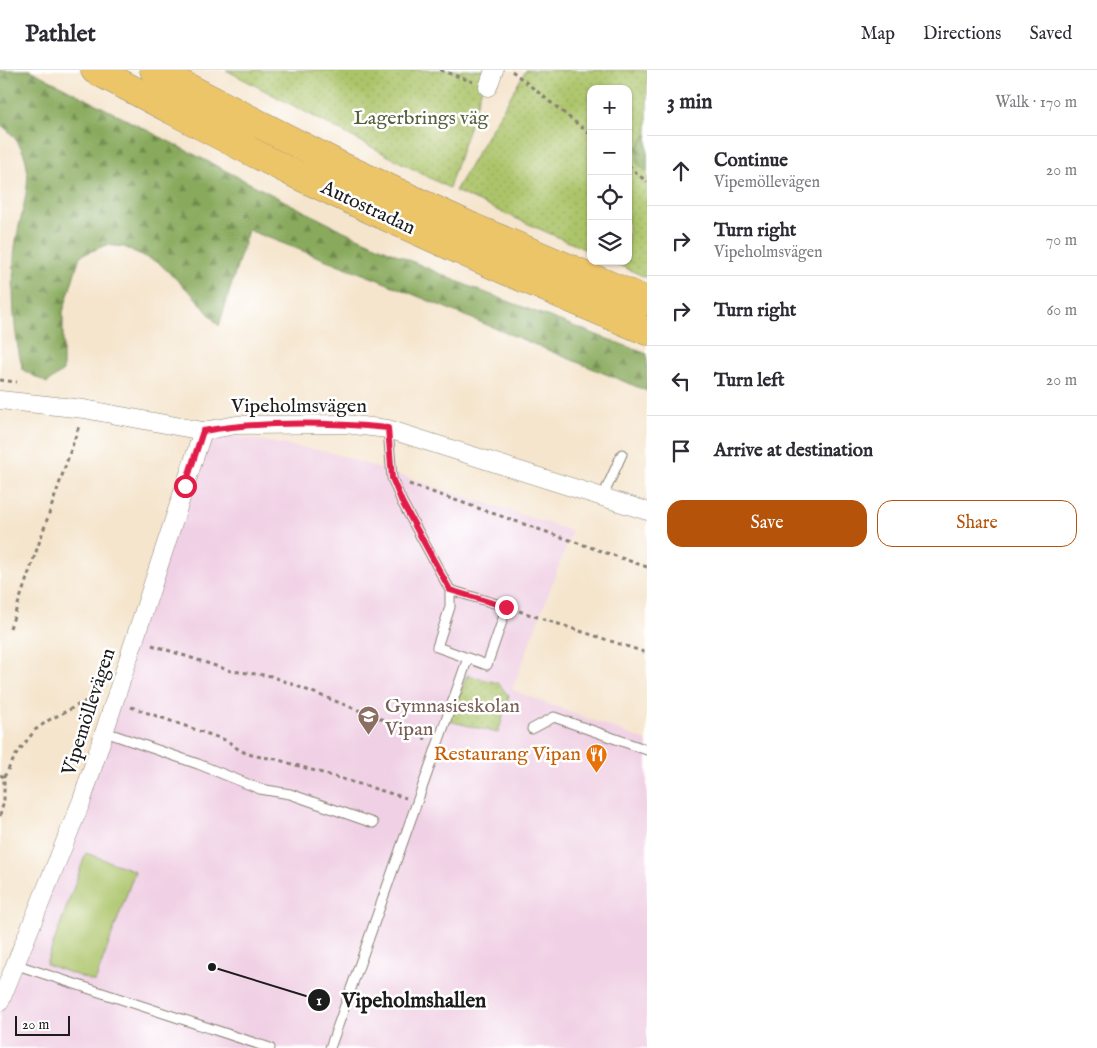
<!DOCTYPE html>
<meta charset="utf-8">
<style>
body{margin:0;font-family:"IM FELL English",serif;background:#f7f7f7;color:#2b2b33}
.controls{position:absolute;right:15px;top:15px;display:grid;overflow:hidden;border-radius:10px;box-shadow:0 1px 4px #0004}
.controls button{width:45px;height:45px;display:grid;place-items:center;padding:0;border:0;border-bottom:1px solid #e1e1e2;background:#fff;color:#2b2b33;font:25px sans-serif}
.scale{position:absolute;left:15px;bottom:12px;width:55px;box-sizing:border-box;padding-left:5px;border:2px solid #1c1c1c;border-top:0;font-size:14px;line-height:18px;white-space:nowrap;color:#1c1c1c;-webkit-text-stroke:4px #fff;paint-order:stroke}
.stop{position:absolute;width:15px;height:15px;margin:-11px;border:4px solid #e11d48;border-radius:50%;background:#fff}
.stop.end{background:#e11d48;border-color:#fff;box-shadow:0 1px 5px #0008}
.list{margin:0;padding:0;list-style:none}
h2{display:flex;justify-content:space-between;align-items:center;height:65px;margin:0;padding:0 20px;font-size:21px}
h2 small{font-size:16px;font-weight:400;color:#7c7c81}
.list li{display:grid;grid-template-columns:32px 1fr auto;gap:15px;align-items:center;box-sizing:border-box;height:70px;padding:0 20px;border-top:1px solid #e1e1e2}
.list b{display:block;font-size:19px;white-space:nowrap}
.list p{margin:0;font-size:16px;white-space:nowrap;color:#7c7c81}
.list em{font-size:16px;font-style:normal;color:#7c7c81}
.actions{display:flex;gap:10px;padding:15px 20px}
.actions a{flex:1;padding:11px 0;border:1px solid #b45309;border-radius:15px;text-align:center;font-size:18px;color:#b45309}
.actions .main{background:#b45309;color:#fff}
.icon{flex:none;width:28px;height:28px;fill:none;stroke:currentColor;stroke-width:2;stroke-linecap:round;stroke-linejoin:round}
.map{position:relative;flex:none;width:647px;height:978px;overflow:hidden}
header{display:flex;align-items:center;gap:30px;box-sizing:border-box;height:70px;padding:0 25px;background:#fff;border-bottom:1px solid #e1e1e2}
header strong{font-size:24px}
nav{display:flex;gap:28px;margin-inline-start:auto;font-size:18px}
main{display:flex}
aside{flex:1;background:#fff}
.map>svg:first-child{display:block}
</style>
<header>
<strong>Pathlet</strong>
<nav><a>Map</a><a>Directions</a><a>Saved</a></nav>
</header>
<main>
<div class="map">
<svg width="647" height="978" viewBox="0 0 647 978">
<defs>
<pattern id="green-dots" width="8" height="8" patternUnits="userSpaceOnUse" patternTransform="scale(1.25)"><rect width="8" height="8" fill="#acc469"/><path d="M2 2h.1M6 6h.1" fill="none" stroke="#93a85a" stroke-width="1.8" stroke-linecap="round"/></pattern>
<pattern id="forest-firs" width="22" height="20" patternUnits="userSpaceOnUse" patternTransform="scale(1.25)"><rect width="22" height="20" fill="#89aa5d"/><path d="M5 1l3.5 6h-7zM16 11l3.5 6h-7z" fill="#6f8a4c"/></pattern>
</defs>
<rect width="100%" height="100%" fill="#fff"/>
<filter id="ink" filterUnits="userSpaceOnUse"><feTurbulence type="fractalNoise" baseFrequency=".02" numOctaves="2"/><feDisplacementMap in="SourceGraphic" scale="10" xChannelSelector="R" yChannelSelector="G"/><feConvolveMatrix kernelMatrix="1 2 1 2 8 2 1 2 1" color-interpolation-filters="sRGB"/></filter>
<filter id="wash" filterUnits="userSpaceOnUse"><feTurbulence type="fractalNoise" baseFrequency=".0096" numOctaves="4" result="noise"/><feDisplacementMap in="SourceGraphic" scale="20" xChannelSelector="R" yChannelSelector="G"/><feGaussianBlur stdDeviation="1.12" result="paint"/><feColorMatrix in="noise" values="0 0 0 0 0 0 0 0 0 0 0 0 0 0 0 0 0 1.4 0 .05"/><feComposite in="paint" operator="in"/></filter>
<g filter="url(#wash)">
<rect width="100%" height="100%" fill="#f5e5cd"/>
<path fill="#f0d0e4" d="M203 361 329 382 572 461 512 620 647 671V978H0V932L82 730Z"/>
<path fill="url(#green-dots)" stroke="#647042" d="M226 0H488L449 118Z
M526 0H647V208L611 191H628V19H591V182L455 121Z
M467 605 498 613 509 626 498 663 449 651Z"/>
<path fill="url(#forest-firs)" stroke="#52633c" d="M0 0H30L337 158 468 216 647 284V321L376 209 248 160 219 256 193 225 159 193 124 177 106 175 80 186 63 242V301L47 313 23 300C13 264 12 226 14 189 16 139 51 93 0 54Z
M646 64H647V102L638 94 637 78Z"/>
<path fill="#acc469" stroke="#647042" d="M86 783 135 801 95 912 46 894Z"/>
</g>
<g filter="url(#ink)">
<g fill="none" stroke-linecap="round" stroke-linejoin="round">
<defs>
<path id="service" d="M388 359 392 408 402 432 450 520V537L437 577 487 595 507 537 450 520
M603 426 622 384
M532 659 554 647 647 680
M105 662 198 694 260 719 290 724 373 753
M14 894 270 978
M330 978 468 588"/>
<path id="minor" d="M488 17 494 0
M0 330 84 339 203 361 236 355 345 354 388 359 647 441
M0 932 82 730 203 361"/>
<path id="motorway" d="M95 0C163 35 229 71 297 105 412 160 529 212 647 261
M154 0 343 97 472 157 647 231"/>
</defs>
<use href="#service" stroke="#888074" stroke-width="11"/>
<use href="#minor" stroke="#888074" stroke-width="19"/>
<use href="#motorway" stroke="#888074" stroke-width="29"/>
<path stroke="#888074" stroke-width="3" stroke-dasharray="4 4" stroke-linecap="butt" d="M440 0 473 12
M512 1 591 65
M628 96 647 112
M0 310 17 312
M409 414 647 497
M519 541 647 583
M10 558 79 356
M152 575 231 601 271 606 386 651 426 669
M131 637 228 671C242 684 254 687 272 688L406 728
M0 705 4 707V731L0 746
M4 707 16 685 35 660 49 650 92 628 100 614"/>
<use href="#service" stroke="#fff" stroke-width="9"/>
<use href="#minor" stroke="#fff" stroke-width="18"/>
<use href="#motorway" stroke="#edc569" stroke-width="28"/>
</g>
</g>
<g fill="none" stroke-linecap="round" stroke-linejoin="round" filter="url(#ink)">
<path stroke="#e11d48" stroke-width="6" d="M185 416 203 361C263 351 327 352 388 358L392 408 402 432 450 520 506 537"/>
</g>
<defs>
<symbol id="school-pin" viewBox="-11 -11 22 30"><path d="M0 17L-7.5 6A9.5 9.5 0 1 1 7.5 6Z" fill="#8d6e63" stroke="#fff"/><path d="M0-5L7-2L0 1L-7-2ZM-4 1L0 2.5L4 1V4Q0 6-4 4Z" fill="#fff"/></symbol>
<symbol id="restaurant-pin" viewBox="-11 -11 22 30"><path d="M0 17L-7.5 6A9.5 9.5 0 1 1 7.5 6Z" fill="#e8710a" stroke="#fff"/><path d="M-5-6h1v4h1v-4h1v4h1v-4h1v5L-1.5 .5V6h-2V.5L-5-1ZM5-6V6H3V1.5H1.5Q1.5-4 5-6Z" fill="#fff"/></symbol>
</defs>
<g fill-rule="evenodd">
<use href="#school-pin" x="356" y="634" width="25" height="34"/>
<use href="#restaurant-pin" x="584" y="672" width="25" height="34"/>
</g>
<g text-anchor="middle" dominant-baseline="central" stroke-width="5" stroke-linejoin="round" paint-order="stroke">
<g font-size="20" fill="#565f3b" stroke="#fff">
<text x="421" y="48">Lagerbrings väg</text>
</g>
<g font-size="20" fill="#1c1c1c" stroke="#fff">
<text transform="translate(368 138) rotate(25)">Autostradan</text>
<text x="299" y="336">Vipeholmsvägen</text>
<text transform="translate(89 642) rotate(-72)">Vipemöllevägen</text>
</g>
<g font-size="20" fill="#785e54" stroke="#fff" text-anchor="start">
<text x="385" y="636">Gymnasieskolan<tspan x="385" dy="23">Vipan</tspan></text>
</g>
<g font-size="20" fill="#c56008" stroke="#fff" text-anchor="end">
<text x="581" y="684">Restaurang Vipan</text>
</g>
</g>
<path fill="none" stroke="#1c1c1c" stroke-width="2" d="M212 897L319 930"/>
<g fill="#1c1c1c" stroke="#fff" stroke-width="2">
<circle cx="212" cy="897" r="5"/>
<circle cx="319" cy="930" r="12"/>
</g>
<g font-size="15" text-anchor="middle" font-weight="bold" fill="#fff">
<text x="319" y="935">1</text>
</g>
<g font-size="21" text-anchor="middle" font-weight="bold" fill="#1c1c1c" stroke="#fff" stroke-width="5" stroke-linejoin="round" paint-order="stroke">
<text x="414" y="937">Vipeholmshallen</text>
</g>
</svg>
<div class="controls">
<button>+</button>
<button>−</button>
<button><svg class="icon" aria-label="locate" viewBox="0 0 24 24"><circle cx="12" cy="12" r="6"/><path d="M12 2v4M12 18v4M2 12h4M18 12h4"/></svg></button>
<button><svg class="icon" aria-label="layers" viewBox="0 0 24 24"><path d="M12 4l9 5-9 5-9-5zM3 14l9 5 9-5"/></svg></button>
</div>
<div class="scale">20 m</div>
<div class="stop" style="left:185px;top:416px"></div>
<div class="stop end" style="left:506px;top:537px"></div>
</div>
<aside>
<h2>3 min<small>Walk · 170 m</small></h2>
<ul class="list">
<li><svg class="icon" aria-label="ahead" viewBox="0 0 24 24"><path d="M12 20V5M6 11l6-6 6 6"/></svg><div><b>Continue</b><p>Vipemöllevägen</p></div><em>20 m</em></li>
<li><svg class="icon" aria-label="right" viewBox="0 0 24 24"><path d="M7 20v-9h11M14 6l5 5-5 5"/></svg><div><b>Turn right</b><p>Vipeholmsvägen</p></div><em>70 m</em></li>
<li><svg class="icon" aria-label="right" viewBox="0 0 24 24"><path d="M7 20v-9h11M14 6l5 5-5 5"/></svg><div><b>Turn right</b></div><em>60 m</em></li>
<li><svg class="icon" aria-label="left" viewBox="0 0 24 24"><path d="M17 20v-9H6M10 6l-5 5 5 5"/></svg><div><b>Turn left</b></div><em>20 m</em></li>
<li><svg class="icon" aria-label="arrive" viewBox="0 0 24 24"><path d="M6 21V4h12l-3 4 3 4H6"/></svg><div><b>Arrive at destination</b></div></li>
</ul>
<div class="actions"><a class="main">Save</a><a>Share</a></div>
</aside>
</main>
